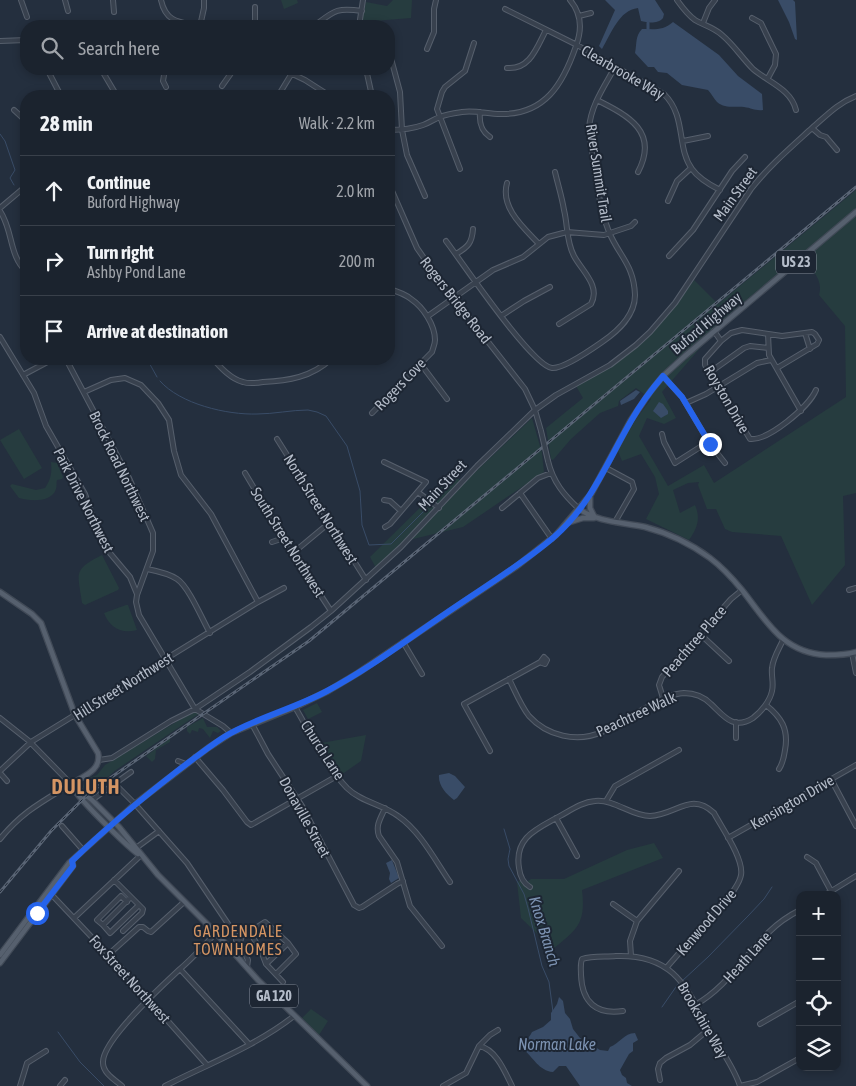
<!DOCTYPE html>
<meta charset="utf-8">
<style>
body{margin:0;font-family:"Asap Condensed",sans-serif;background:#282f3a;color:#f1f3f6}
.controls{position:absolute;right:15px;bottom:15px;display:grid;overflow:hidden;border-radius:10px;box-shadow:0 2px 8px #0003}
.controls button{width:45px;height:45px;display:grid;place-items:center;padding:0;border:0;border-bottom:1px solid #39404a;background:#1b232e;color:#f1f3f6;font:25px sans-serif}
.stop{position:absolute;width:15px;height:15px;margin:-11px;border:4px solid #2563eb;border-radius:50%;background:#fff}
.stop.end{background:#2563eb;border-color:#fff;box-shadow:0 1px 5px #0008}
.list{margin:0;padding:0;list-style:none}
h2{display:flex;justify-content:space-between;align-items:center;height:65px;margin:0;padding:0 20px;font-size:21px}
h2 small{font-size:16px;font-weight:400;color:#a0a4aa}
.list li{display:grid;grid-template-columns:32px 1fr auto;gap:15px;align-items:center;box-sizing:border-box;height:70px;padding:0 20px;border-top:1px solid #39404a}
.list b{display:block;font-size:19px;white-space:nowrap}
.list p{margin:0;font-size:16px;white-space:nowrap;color:#a0a4aa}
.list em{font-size:16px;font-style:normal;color:#a0a4aa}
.icon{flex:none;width:28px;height:28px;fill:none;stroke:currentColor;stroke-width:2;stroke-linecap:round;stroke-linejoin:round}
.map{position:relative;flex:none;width:856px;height:1086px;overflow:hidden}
.search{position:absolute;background:#1b232e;box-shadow:0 2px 8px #0003;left:20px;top:20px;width:375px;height:55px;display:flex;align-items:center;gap:12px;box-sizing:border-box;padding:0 18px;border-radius:20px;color:#a0a4aa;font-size:19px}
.panel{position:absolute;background:#1b232e;box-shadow:0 2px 8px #0003;left:20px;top:90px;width:375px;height:275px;border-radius:20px}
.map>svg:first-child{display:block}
</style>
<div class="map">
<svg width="856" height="1086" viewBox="0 0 856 1086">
<rect width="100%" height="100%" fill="#242f3e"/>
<path fill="#263c3f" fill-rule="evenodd" d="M281 0H297L298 3 284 9Z
M393 0H412L411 18 361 22 366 2 387 6Z
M856 190V493L843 496 845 565 812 605 781 536 732 532 725 529 716 509H707L698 485 699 482 688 483 673 490 680 513 695 505C701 519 697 529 689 540L646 519 659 494 655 477 641 454 622 461 618 451 634 422 651 399 636 388 619 401 618 406 600 413 571 439 553 460 551 459 546 428 583 398 576 386 628 353 674 306 694 280 718 304ZM800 256C810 267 824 279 819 295L845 326 846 397 714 483 704 465 668 486 639 436 647 418 664 424 676 418 662 392 728 316V315Z
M532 418 542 453 544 472 463 527 409 540 376 568 370 557 448 480 451 474 464 483Z
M19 429 42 468 24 479 0 440Z
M51 462 57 463 63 477 62 479 57 480C56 483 57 486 56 489 52 503 29 501 19 498L10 486 12 484 36 490 45 488C51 479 52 473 51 462Z
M102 555 119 588 118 590 85 605 82 603C78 573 72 570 102 555Z
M126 605H128L137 630C121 634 110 628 104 613Z
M317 703 322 712 308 719 303 710Z
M196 712 200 713 116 770 89 793 83 787 85 780 97 775 105 765 191 713Z
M203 718 207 727H217L221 731 218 733 213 731 210 738 203 729 199 728 198 732 192 730 190 734 187 731V727Z
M366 735 361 761 341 775 321 743Z
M170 738V742L156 750 155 759 152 762 146 756Z
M654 843 663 858 582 890C586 924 577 929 553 949L521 918 517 882 522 880 524 884 531 879H564L627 850Z
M311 1009 328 1021 319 1035 302 1018Z"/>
<path fill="#394c67" d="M605 0H655L664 14 663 18C658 24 648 23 641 21L638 8C619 10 611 34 602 49L599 46 615 10Z
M778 0H793L795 2 797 40 795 39 789 22Z
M673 22 719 55 738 76 762 94 763 110C755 111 752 108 744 107 736 106 725 109 717 102 714 99 711 93 708 90L682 85 667 73 658 72 654 67H648L635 53C637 44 635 36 642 29 654 29 663 31 673 22Z
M636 390 640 392 634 399 621 405 620 401Z
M659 402 663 404 668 411V414L661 418 653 411Z
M449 773 455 776 465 787 457 798 454 800C446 794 438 785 439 775Z
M392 860 399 878 391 883 389 879 390 873 386 863Z
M559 997 563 1001 565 1013 570 1019 573 1029 580 1038 600 1050 608 1051 610 1047C619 1044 624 1033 635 1033L638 1040 633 1043V1051L629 1054 620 1070 622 1075 626 1078 627 1083 632 1086H580L566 1066H559L553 1072C539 1071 533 1057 523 1049L521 1046C524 1040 528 1040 532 1032L543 1027 551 1020V1013L557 1004Z"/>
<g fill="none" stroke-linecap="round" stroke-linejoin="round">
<path stroke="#394c67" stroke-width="1" d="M0 134 5 141 15 170 10 178 14 185
M25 200 26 201
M147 359 157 377
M160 381C180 404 227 415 257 414 274 414 291 410 308 410L317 412 326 416 347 446 360 491 362 525 369 545 391 544 424 511
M504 829 510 849 508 859 509 866 524 894 528 908 542 966 549 982 553 1012
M682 981 708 957 748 916 764 899 772 887
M662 1007 678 984
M58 1032 80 1062 104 1086"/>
<path stroke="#394c67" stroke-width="3" d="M648 29V23"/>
<defs>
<path id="minor" d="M21 0 27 17
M65 0 68 11
M113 0 114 12
M161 0C166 23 180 22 200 26
M677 0C682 7 688 15 695 20 703 25 713 27 722 35 734 45 742 58 753 69 768 82 791 89 796 110
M505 9 577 45 664 94C687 117 676 147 692 169 699 179 710 185 720 190
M579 16 591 13
M752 18 761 23 776 54 775 65 768 78
M703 23 709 8 715 0
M200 26 204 8V0
M255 26V7
M314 26C334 11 336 7 362 11
M359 26 363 0
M0 41 26 40
M427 49 434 32V9L436 0
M389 51 400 92 402 130 407 155 425 196
M507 68C530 70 537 47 546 30
M47 69 61 96
M101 69 117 96
M165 69 163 81 166 87
M282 69 305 80 330 96
M366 69 372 96
M222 86 234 69
M278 96 292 73
M597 100C629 116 659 132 638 172
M14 110 26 121
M480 112C479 123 481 131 490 137
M812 128 820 135 826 137 837 150
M389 130C400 130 412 129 423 125 429 123 434 119 440 117 447 114 455 113 462 112 475 110 488 114 500 114 545 115 563 84 576 46 582 30 582 14 570 0
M683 141 708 136
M460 169 437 109 442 92 445 87 465 71 474 43
M555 172C558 185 562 197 564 210 568 226 566 241 574 256 582 271 601 286 591 304L559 324
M507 183C500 208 524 228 539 244
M389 184 417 248 435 274 525 389 535 410 541 431
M668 201 677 181 691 168
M0 208 26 186
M0 211C13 230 9 256 26 271
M446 241C462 262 532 366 552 368 563 369 592 349 602 342 618 331 635 316 635 295 634 265 619 256 609 232 598 205 593 159 589 128 591 105 604 87 615 67
M456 254C468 247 472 243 473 229
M669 256 693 230 732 171 745 157
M428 316 493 270 523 257 548 237 567 232 604 235 631 226 635 222
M501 316 524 301 550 287
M714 331 721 341
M805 333 810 349
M768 334 769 355 801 411
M0 337 34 393 46 426 85 494 97 529 109 552 130 577 137 594
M66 359 129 478 153 533V551L137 595 136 602 139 615 195 709 223 726 231 733
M213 359C221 368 231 379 243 382 249 384 257 383 263 382 288 381 312 377 331 359
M420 363 447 399
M777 368 817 344 819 340 815 334 812 332 782 336 742 330 731 333 721 341 705 359V365L750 439C768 441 809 407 816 390
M709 373 744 348 750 346 768 348
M23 375 53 359
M663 376 682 397 710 444 725 463
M84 392 111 380 125 378 141 385 158 403 169 420 174 451 181 475 211 514 258 602
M686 403 706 394 757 363 771 360
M372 413 432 352C433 348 435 344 435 340 435 325 423 307 411 299 405 294 396 291 389 289
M662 434 664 442 675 463 708 442
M277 439 366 580
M548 461C553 482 564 495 579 509
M384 462 426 482 390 524 385 527
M606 468 632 482 634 489 615 522
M245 473 293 553 331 611
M419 493 439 508
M520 493 552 539
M384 500 390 501 401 511
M502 508 538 478 551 473
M272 542 284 538
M293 553 329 523
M147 569C157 571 168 573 177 579 189 587 202 619 210 633
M849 590 856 588
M700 634 729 661
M403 642 422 674
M852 653 856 673
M544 657 547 660 545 664 542 663 544 660 541 661Z
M509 679C515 691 521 706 529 716 547 736 577 743 602 732 616 726 629 717 642 710 655 703 669 694 684 693 694 693 704 697 711 704 723 715 733 731 753 718 761 712 770 701 772 691 774 683 771 675 772 668 773 658 779 649 783 640
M663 698 659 685 662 677 731 599 742 590
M766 705C781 717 789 729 785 750 784 757 783 763 779 769
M295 707C311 734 325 765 347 788 361 802 382 804 398 816 420 831 435 860 450 882
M0 718 29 741 71 784C42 802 23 811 0 839
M252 724 268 754 302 806 354 905 359 908 362 907 397 884 403 881
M736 738V722
M490 751 464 704 544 660
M195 757 223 790 247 822 251 825 337 776
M99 760 112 758 171 721 195 709 250 672 311 627 331 611 401 547 477 466 535 410 556 395 610 365 636 345 650 332 675 303 751 189C769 166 790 148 812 128 826 116 838 103 856 96
M178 761 186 764
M0 771 31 742 258 602 284 588
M0 773 7 781
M831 779 856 826
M114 783 135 804 187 863 237 937
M92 800 131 772
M606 801 615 786 679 750
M385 808C381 818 375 825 379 836L397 862 410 906 442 946
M556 818 577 856
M62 826 83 850
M728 838 856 765
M136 848 159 831
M807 857 816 863 831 891
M114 880 143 909 142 913 123 931
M530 887C523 883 520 876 519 868 514 837 537 829 560 816 571 810 582 802 595 801 615 799 631 816 650 816 676 815 691 791 714 813 722 828 744 859 741 875 740 881 737 885 734 890L667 967
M51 894 119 966 207 1065
M825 895 856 876
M127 902 121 896 97 920 103 925 131 897
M613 904 637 921
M74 918 140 856
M103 925 110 933 139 905
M250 932 261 951 266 964 283 982
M240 938 265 922 288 943 296 954 276 974
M240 942 236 940 237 937 241 939 240 942 248 960 247 967
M108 955 139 927H143L148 931 151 932 184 902
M631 956 630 941 637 921 679 871
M266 964 288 943
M180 969 249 1044
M799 973 800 975
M695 1005C727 987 743 957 769 932 778 923 788 916 800 910
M623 1011C596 1015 582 1002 581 975 581 970 580 964 582 959 592 956 605 957 616 956 676 954 687 989 712 1035 722 1051 734 1068 740 1086
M760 1024 800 1001
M479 1046 490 1035 498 1030
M660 1080 658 1069 660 1063 666 1058 690 1045 709 1029
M20 1086 27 1063 46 1051
M60 1086 65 1080
M122 1086C115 1080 103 1073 103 1063 101 1041 163 985 180 969 193 958 204 945 216 933
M165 1086C208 1064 256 1046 294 1016
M443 1086 466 1073 479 1046C496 1049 505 1072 512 1086
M740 1086 757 1082 800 1058"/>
<path id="major" d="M590 497V508L594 516
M579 509C599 523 623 522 645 527 668 533 691 544 710 558 722 567 733 579 742 590 766 620 782 653 826 655 836 655 847 655 856 652
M570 522 583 518H594
M0 592 32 614 41 623 75 715 98 753C102 770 84 776 71 784
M71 784 92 800 119 827 158 875 216 933 258 980 367 1086
M71 784C74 795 127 846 138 854
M0 955 69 863 135 804 208 748 231 733 295 707 328 691 358 673 517 566 556 535 591 494 631 420 650 392 663 376 685 356 856 212
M0 963 73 866 72 861"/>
</defs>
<use href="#minor" stroke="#565f6c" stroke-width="6"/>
<use href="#major" stroke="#414a57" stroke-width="7"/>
<use href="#minor" stroke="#38414e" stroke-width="4"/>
<use href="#major" stroke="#56606e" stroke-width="4.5"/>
<defs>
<path id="rail" d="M0 892 51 831 83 799 100 785 309 641 856 187"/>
</defs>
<use href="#rail" stroke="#5a6575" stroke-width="3"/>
<use href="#rail" stroke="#1d2633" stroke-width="1" stroke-dasharray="4" stroke-linecap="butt"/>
<defs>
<path id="minor-bridge" d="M541 431 548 461"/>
</defs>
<use href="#minor-bridge" stroke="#565f6c" stroke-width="6" stroke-linecap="butt"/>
<use href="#minor-bridge" stroke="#38414e" stroke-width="4"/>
</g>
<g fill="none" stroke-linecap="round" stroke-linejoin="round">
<path stroke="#2563eb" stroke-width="6" d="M37 913 73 866 72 861C105 829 140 800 176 772 192 760 207 748 224 737 255 718 294 709 327 691 367 670 404 642 442 616 479 590 519 567 554 537 591 505 607 462 631 421 640 405 651 390 663 376L682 397 710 444"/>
</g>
<g text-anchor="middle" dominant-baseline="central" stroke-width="4" stroke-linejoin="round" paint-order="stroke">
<g fill="#1d2633" stroke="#878f9c" stroke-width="1">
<rect x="776" y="250.5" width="40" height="23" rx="4"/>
<rect x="250" y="984.5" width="48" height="23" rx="4"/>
</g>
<g font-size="14" font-weight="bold" fill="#b4bcc9">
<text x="796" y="262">US 23</text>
<text x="274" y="996">GA 120</text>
</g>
<g font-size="15" fill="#b4bcc9" stroke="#1d2633">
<text transform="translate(623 72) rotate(30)">Clearbrooke Way</text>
<text transform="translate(599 173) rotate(81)">River Summit Trail</text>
<text transform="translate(735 194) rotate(-54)">Main Street</text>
<text transform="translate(456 300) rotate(52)">Rogers Bridge Road</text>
<text transform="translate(706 323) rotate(-40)">Buford Highway</text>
<text transform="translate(400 384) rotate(-46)">Rogers Cove</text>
<text transform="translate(727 399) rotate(60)">Royston Drive</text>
<text transform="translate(120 466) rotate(64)">Brock Road Northwest</text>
<text transform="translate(442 485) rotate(-47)">Main Street</text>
<text transform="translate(84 500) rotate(63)">Park Drive Northwest</text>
<text transform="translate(321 509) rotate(58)">North Street Northwest</text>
<text transform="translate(288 542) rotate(58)">South Street Northwest</text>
<text transform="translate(694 641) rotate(-49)">Peachtree Place</text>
<text transform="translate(123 686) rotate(-32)">Hill Street Northwest</text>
<text transform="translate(636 714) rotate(-25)">Peachtree Walk</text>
<text transform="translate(323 750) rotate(57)">Church Lane</text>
<text transform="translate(792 802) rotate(-30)">Kensington Drive</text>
<text transform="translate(305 817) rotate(61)">Donaville Street</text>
<text transform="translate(706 922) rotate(-49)">Kenwood Drive</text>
<text transform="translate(747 957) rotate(-48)">Heath Lane</text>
<text transform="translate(130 979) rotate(48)">Fox Street Northwest</text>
<text transform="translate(703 1020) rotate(60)">Brookshire Way</text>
</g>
<g font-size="16" letter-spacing="1" fill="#d59563" stroke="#1d2633">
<text x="238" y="931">GARDENDALE<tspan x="238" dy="18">TOWNHOMES</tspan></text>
</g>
<g font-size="16" font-style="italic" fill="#7c92b1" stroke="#1d2633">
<text transform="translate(545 931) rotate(73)">Knox Branch</text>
<text x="557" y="1044">Norman Lake</text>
</g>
<g font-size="20" font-weight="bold" letter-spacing="1" fill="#d59563" stroke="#1d2633">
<text x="86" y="786">DULUTH</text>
</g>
</g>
</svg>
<div class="controls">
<button>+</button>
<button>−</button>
<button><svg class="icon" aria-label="locate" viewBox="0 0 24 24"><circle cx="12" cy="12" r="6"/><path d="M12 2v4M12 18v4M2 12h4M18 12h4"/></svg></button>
<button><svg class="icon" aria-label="layers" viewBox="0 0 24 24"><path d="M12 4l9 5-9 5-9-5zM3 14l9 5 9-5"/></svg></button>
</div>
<div class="stop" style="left:37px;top:913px"></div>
<div class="stop end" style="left:710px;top:444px"></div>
<div class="search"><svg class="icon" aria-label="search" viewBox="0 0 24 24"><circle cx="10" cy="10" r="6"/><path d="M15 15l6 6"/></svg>Search here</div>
<section class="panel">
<h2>28 min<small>Walk · 2.2 km</small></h2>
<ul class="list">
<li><svg class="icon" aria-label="ahead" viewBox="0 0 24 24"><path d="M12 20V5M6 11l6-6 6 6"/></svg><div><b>Continue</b><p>Buford Highway</p></div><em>2.0 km</em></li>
<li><svg class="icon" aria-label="right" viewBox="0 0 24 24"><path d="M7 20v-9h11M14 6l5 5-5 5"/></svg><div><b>Turn right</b><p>Ashby Pond Lane</p></div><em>200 m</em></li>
<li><svg class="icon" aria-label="arrive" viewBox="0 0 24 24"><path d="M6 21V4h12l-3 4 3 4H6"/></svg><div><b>Arrive at destination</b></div></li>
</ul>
</section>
</div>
